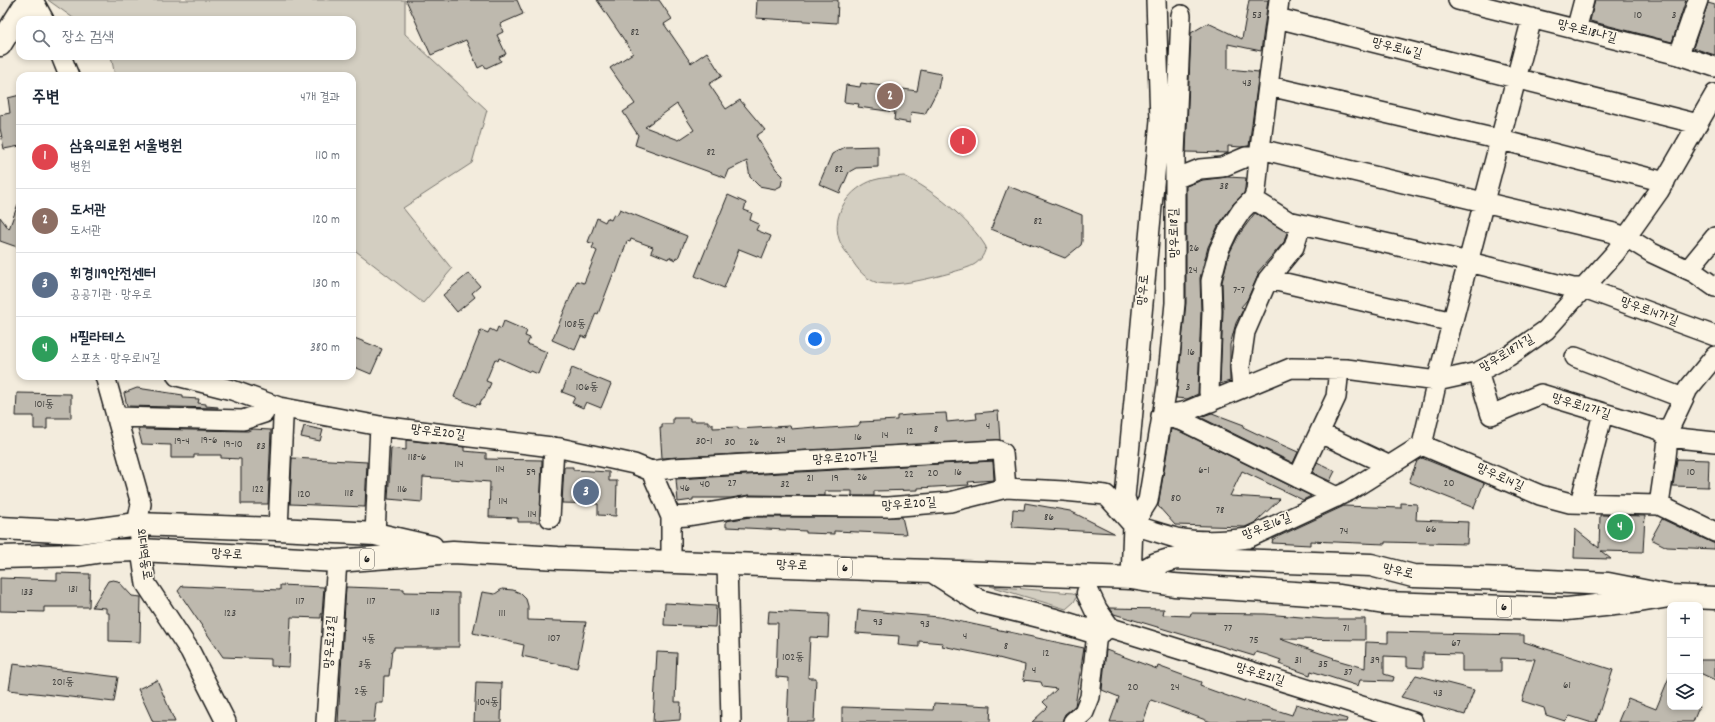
<!DOCTYPE html>
<html lang="ko">
<meta charset="utf-8">
<style>
body{margin:0;font-family:Dekko,"Poor Story",sans-serif;background:#f6f6f7;color:#1f2937}
.controls{position:absolute;right:12px;bottom:12px;display:grid;overflow:hidden;border-radius:8px;box-shadow:0 2px 6px #0003}
.controls button{width:36px;height:36px;display:grid;place-items:center;padding:0;border:0;border-bottom:1px solid #e0e1e3;background:#fff;color:#1f2937;font:20px sans-serif}
.you{position:absolute;left:815px;top:339px;width:14px;height:14px;margin:-10px;border:3px solid #fff;border-radius:50%;background:#1a73e8;box-shadow:0 0 0 6px #1a73e833}
.badge{display:grid;place-items:center;width:26px;height:26px;border-radius:50%;background:#0b8043;color:#fff;font-size:13px;font-weight:700}
.pin{position:absolute;translate:-50% -50%;border:2px solid #fff;box-shadow:0 1px 4px #0006}
.list{margin:0;padding:0;list-style:none}
h2{display:flex;justify-content:space-between;align-items:center;height:52px;margin:0;padding:0 16px;font-size:17px}
h2 small{font-size:13px;font-weight:400;color:#747a83}
.list li{display:grid;grid-template-columns:26px 1fr auto;gap:12px;align-items:center;box-sizing:border-box;height:64px;padding:0 16px;border-top:1px solid #e0e1e3}
.list b{display:block;font-size:15px;white-space:nowrap}
.list p{margin:0;font-size:13px;white-space:nowrap;color:#747a83}
.list em{font-size:13px;font-style:normal;color:#747a83}
.icon{flex:none;width:22px;height:22px;fill:none;stroke:currentColor;stroke-width:2;stroke-linecap:round;stroke-linejoin:round}
.map{position:relative;flex:none;width:1715px;height:722px;overflow:hidden}
.search{position:absolute;background:#fff;box-shadow:0 2px 6px #0003;left:16px;top:16px;width:340px;height:44px;display:flex;align-items:center;gap:10px;box-sizing:border-box;padding:0 14px;border-radius:12px;color:#747a83;font-size:15px}
.panel{position:absolute;background:#fff;box-shadow:0 2px 6px #0003;left:16px;top:72px;width:340px;height:308px;border-radius:12px}
.map>svg:first-child{display:block}
</style>
<div class="map">
<svg width="1715" height="722" viewBox="0 0 1715 722">
<rect width="100%" height="100%" fill="#f3ecdd"/>
<filter id="ink" filterUnits="userSpaceOnUse"><feTurbulence type="fractalNoise" baseFrequency=".025" numOctaves="2"/><feDisplacementMap in="SourceGraphic" scale="8" xChannelSelector="R" yChannelSelector="G"/><feConvolveMatrix kernelMatrix="1 2 1 2 8 2 1 2 1" color-interpolation-filters="sRGB"/></filter>
<g filter="url(#ink)">
<path fill="#d3cec1" stroke="#78756e" d="M48 0H405V34L487 110 472 163 403 208 452 269 423 303 352 248V76H115L111 56H352V20H76Z
M904 176C932 189 970 220 986 247 981 267 968 267 950 273 932 278 897 287 878 283 865 279 858 270 851 259 847 253 841 246 839 239 831 213 850 188 874 180 883 177 895 177 904 176Z
M990 586 1073 593 1077 596 1074 602 1066 609Z"/>
<path fill="#beb9ae" stroke="#1c1c1c" fill-rule="evenodd" d="M406 0H517L523 14 500 24 503 32 497 35 506 54 499 57 501 61 486 68 484 65 478 68 466 40 431 55Z
M597 0H659L672 19 664 24 691 63 707 52 722 76 709 84 726 109 740 100 765 130 756 136 776 169 783 176 781 186 775 189 759 186 750 177 747 161 729 170 726 178 635 145 638 135 623 112 635 104 610 68 633 53ZM677 104 694 130 679 140 645 127Z
M757 0H838L837 23 756 18Z
M1249 0H1268L1261 51 1228 44V69L1259 72 1249 146 1241 147 1228 146V153L1186 152 1191 33 1208 23 1242 39Z
M1595 0H1686L1672 42 1590 21Z
M1708 3 1715 5V55L1693 48Z
M921 70 941 74 938 89 925 114 911 112 910 123 894 120 895 112 858 107 859 104 844 102 846 85 860 87 861 83 917 91Z
M20 95V146L4 149 0 128V115L10 113 8 98Z
M878 146V167L856 168 849 172 840 193 819 184 832 154 845 147Z
M1227 177 1246 178 1245 188 1244 193 1233 204 1218 226 1208 247 1200 278 1201 311 1198 394 1187 399 1176 398 1186 303V186L1203 180Z
M1008 186 1082 215V241L1081 245 1065 258 991 229Z
M728 195 746 203 744 210 752 213 750 220 759 224 756 230 771 236 762 258 739 249 724 288 695 276Z
M18 204H20V248L0 241V217L9 229Z
M620 209 687 236 678 258 676 257 675 260 669 257 668 259 651 252 653 247 631 239 630 242 627 241 616 273 614 272 598 314 596 313 586 338 581 336 575 350 552 340 577 281 584 283 597 251 592 248 594 244 588 242 597 218 605 222 607 218 611 220 614 214 617 215Z
M1255 213 1287 232 1284 242 1257 273H1259L1247 300 1241 307 1244 308 1236 323 1230 345V381L1220 384 1223 311 1222 282 1229 254 1238 236Z
M469 273 480 286 472 293 475 297 457 312 443 295Z
M504 321 527 331 525 336 530 338 527 344 547 352 538 374 531 371 530 372 499 358 498 361 495 359 486 381 491 383 484 399H482L479 405 477 404 476 406 454 397 481 330 488 333 490 329 496 332 498 327 501 329Z
M352 337 382 349 371 374 352 366Z
M572 368 611 384 601 408 586 402 583 408 572 403 575 397 562 392Z
M137 388 183 395V398L199 399 198 403 206 404V406L218 407V408L127 406 124 393Z
M17 393 71 394V418H47V429H34V416H16Z
M998 411 1000 440 662 458 660 428H662V424H673V418H690V421H708V424H713V428L738 427V429L790 426 791 429 815 427V429L858 426 861 422 897 420V416L921 414 946 413 947 422 977 419 976 413Z
M1212 413 1244 425 1243 427 1262 436 1298 452 1293 463 1200 417Z
M304 426 323 430 320 441 301 437Z
M138 429 248 431 252 429 271 430 268 504H241V459L221 458V455H194V458H171V445L142 444Z
M1171 429 1179 431 1311 496 1303 500 1242 471 1230 496 1280 499 1256 522 1245 527 1175 525 1158 506Z
M406 440 464 447V451L486 453V459L542 460 540 522H518V518L489 517 490 482 423 477 422 502 388 499 391 448 406 450Z
M292 458 367 462 365 507 290 504Z
M1422 458 1484 483 1474 508 1409 482 1417 461Z
M1677 459 1709 460 1708 487 1673 486Z
M993 461 994 480 968 482 969 485 918 488V490L874 491V496H852V491H825V496L749 495 731 498H693V500L678 502 676 479Z
M1317 462 1335 471 1330 481 1313 473Z
M564 467H573V470L609 472V481H617L616 516 598 515V504L562 503Z
M1025 503 1070 511 1114 533 1012 527 1013 509 1024 510Z
M1401 503 1417 504 1416 520 1468 522 1467 544 1385 542V544L1310 541V545L1272 543 1273 539 1344 506 1401 508Z
M1600 515 1645 516 1643 552 1601 551 1611 559 1574 558 1575 529 1599 548Z
M750 517H902L906 534 834 531V534L806 533V531L726 527V521Z
M1662 519 1715 544V549L1667 547 1651 539Z
M57 573 90 574 89 607H44V612L0 611V578L57 580Z
M113 580 118 581 132 596 141 597 140 642 109 641V613H106V608L92 607 108 581Z
M280 585 324 587 322 614H321V618L291 617 289 667 271 666V659L223 657 178 591 182 586 280 590Z
M346 587 404 589V592L459 593V647H394V650H392L389 676H384L383 703H376L374 722H338Z
M502 589 513 590 520 593 526 599 528 606V620L586 622 577 668 522 656 524 645 473 633 482 592 495 594Z
M665 603 716 606 715 627 664 625Z
M1110 608 1164 609 1163 615 1190 616 1191 613 1265 614 1325 619H1365V640L1280 639 1334 658 1333 659 1365 668 1366 642 1388 643V632L1524 635V642L1613 670 1596 722H1589L1570 716 1565 721 1546 715 1544 708 1522 701 1535 659 1501 658V671H1462V654L1423 653V668L1407 667V657L1384 656V674L1394 677 1393 681 1360 680 1358 686 1311 671 1310 675 1279 664 1281 660 1267 655 1256 652 1254 656 1114 614Z
M858 610 939 617 1084 648 1075 706 1065 714 1062 722H1032L1048 707 1043 702 1057 689 1043 687 1041 682 1023 680 1025 665 987 655 942 646 943 643 919 641V647L898 645 899 636 856 633Z
M769 611 829 614 828 638 810 637 808 678H816L814 722H787L789 678 776 677 778 623H768Z
M1106 650 1157 669 1158 666 1201 682 1200 686 1244 702 1245 700 1292 715 1296 704 1347 719 1346 722H1211L1151 700 1143 722H1110L1119 697 1102 690Z
M657 652 677 653 675 702H681L680 720 653 722Z
M1700 660H1715V680L1700 673Z
M13 664 118 677 114 702 9 690Z
M1416 675 1474 690 1465 715 1401 697Z
M1670 675V707H1699L1693 722H1618L1628 698 1656 709Z
M157 680 175 722H153L138 689Z
M476 682 502 683 501 722H474Z
M934 703 991 706 990 722H842V707L933 710Z"/>
<g fill="none" stroke-linecap="round" stroke-linejoin="round">
<defs>
<path id="minor" d="M33 0 44 20
M1458 0 1679 55 1715 67
M1277 18 1698 124
M1576 30 1584 0
M1679 55 1698 0
M61 56 69 76
M1269 86 1501 140 1665 182
M1260 149 1614 233 1626 237 1652 253 1695 273 1715 287
M1175 179 1200 169 1222 167 1246 157 1259 156
M1253 199 1288 221 1469 262 1573 288H1584L1715 336
M1688 270 1715 237
M1268 279 1453 322
M1575 357 1683 398
M1478 372 1491 415 1541 394 1660 430 1668 437 1715 442
M105 376 141 504 137 524 146 584 190 651 226 722
M177 376 232 390 279 407 380 426 560 448 634 464 651 471 671 517V561
M1242 388 1240 367 1245 332 1268 279 1294 247 1301 224
M1211 402 1209 392 1212 311 1211 281 1219 250 1228 231 1242 210 1253 199 1256 191 1260 149 1279 0
M1161 416 1187 411 1291 368 1346 369 1437 381 1478 372 1509 356 1546 330 1615 253 1659 191 1715 94
M1165 416 1183 421 1337 497
M116 417 243 420 264 413
M1320 433 1390 466
M1422 445 1540 495 1570 503 1659 505 1715 532
M651 471 673 468 997 450 1003 453 1006 488
M1298 478 1336 397 1339 369
M1580 503 1603 413
M1659 505 1666 457 1668 437 1670 427 1688 389 1715 356
M671 517 688 516 749 506 888 507 950 502 1006 488 1064 491 1106 495 1130 522
M550 518 554 447
M1133 525C1147 529 1162 534 1176 538 1199 542 1225 541 1248 538L1349 491 1422 445 1437 381 1532 18
M1133 525 1148 501 1167 386 1175 303V154L1181 15
M278 529 283 419
M375 534 380 426
M727 563 731 722
M1131 578 1133 525 1125 497 1160 120 1156 0
M1108 627 1413 722
M326 722 337 561
M1073 722 1084 712 1090 697 1097 633"/>
<path id="major" d="M0 45 28 0
M0 528 79 532 137 524 278 529 375 534 432 547
M0 557 78 555 103 551 141 550 337 561 453 552 558 558 1131 578 1174 585 1340 596 1384 603 1567 609 1633 602 1669 596
M932 571 979 601 1055 620 1097 633 1108 627 1096 610 1088 593
M1131 578 1156 564 1176 558 1371 565 1413 576 1509 579 1608 584 1669 596 1715 598"/>
</defs>
<use href="#minor" stroke="#1c1c1c" stroke-width="22"/>
<use href="#major" stroke="#1c1c1c" stroke-width="25"/>
<use href="#minor" stroke="#fcf5e5" stroke-width="19"/>
<use href="#major" stroke="#fcf5e5" stroke-width="22"/>
</g>
</g>
<g text-anchor="middle" dominant-baseline="central" stroke-width="3" stroke-linejoin="round" paint-order="stroke">
<g font-size="11" fill="#444340">
<text x="1257" y="16">53</text>
<text x="1638" y="16">10</text>
<text x="1674" y="16">3</text>
<text x="635" y="33">82</text>
<text x="1247" y="84">43</text>
<text x="711" y="153">82</text>
<text x="839" y="170">82</text>
<text x="1224" y="187">38</text>
<text x="1038" y="222">82</text>
<text x="1194" y="249">26</text>
<text x="1193" y="271">24</text>
<text x="1239" y="291">7-7</text>
<text x="575" y="325">108동</text>
<text x="1191" y="353">16</text>
<text x="587" y="388">106동</text>
<text x="1188" y="388">3</text>
<text x="44" y="405">101동</text>
<text x="988" y="427">4</text>
<text x="936" y="430">8</text>
<text x="910" y="432">12</text>
<text x="885" y="436">14</text>
<text x="858" y="438">16</text>
<text x="209" y="441">19-6</text>
<text x="781" y="441">24</text>
<text x="182" y="442">19-4</text>
<text x="704" y="442">30-1</text>
<text x="730" y="443">30</text>
<text x="754" y="443">26</text>
<text x="233" y="445">19-10</text>
<text x="261" y="447">83</text>
<text x="417" y="458">118-6</text>
<text x="459" y="465">114</text>
<text x="500" y="470">114</text>
<text x="1204" y="471">6-1</text>
<text x="531" y="473">59</text>
<text x="958" y="473">16</text>
<text x="1691" y="473">10</text>
<text x="933" y="474">20</text>
<text x="909" y="475">22</text>
<text x="862" y="478">26</text>
<text x="810" y="479">21</text>
<text x="835" y="479">19</text>
<text x="732" y="484">27</text>
<text x="1449" y="484">20</text>
<text x="705" y="485">40</text>
<text x="785" y="485">32</text>
<text x="685" y="489">46</text>
<text x="258" y="490">122</text>
<text x="402" y="490">116</text>
<text x="349" y="494">118</text>
<text x="304" y="495">120</text>
<text x="1176" y="499">80</text>
<text x="503" y="502">114</text>
<text x="1220" y="511">78</text>
<text x="532" y="515">114</text>
<text x="1049" y="518">86</text>
<text x="1431" y="530">66</text>
<text x="1344" y="532">74</text>
<text x="73" y="590">131</text>
<text x="27" y="593">133</text>
<text x="300" y="602">117</text>
<text x="371" y="602">117</text>
<text x="435" y="613">113</text>
<text x="230" y="614">123</text>
<text x="502" y="614">111</text>
<text x="878" y="623">93</text>
<text x="925" y="625">93</text>
<text x="1228" y="629">77</text>
<text x="1346" y="629">71</text>
<text x="965" y="637">4</text>
<text x="554" y="639">107</text>
<text x="369" y="640">4동</text>
<text x="1254" y="641">75</text>
<text x="1456" y="644">67</text>
<text x="1006" y="647">8</text>
<text x="1046" y="654">12</text>
<text x="793" y="658">102동</text>
<text x="1298" y="661">31</text>
<text x="1375" y="661">39</text>
<text x="365" y="665">3동</text>
<text x="1323" y="665">35</text>
<text x="1034" y="671">4</text>
<text x="1348" y="673">37</text>
<text x="63" y="683">201동</text>
<text x="1567" y="686">61</text>
<text x="1133" y="688">20</text>
<text x="1175" y="688">24</text>
<text x="361" y="692">2동</text>
<text x="1438" y="694">43</text>
<text x="488" y="703">104동</text>
</g>
<g fill="#fcf5e5" stroke="#5f5d58" stroke-width="1">
<rect x="360" y="549" width="14" height="20" rx="3"/>
<rect x="838" y="558" width="14" height="20" rx="3"/>
<rect x="1497" y="597" width="14" height="20" rx="3"/>
</g>
<g font-size="12" font-weight="bold" fill="#1c1c1c">
<text x="367" y="559">6</text>
<text x="845" y="568">6</text>
<text x="1504" y="607">6</text>
</g>
<g font-size="13" fill="#1c1c1c" stroke="#fcf5e5">
<text transform="translate(1587 32) rotate(14)">망우로18나길</text>
<text transform="translate(1397 49) rotate(14)">망우로16길</text>
<text transform="translate(1175 233) rotate(-91)">망우로18길</text>
<text transform="translate(1144 290) rotate(-85)">망우로</text>
<text transform="translate(1649 312) rotate(20)">망우로14가길</text>
<text transform="translate(1507 354) rotate(-31)">망우로18가길</text>
<text transform="translate(1581 407) rotate(17)">망우로12가길</text>
<text transform="translate(438 433) rotate(7)">망우로20길</text>
<text transform="translate(845 459) rotate(-3)">망우로20가길</text>
<text transform="translate(1500 478) rotate(24)">망우로14길</text>
<text transform="translate(909 505) rotate(-4)">망우로20길</text>
<text transform="translate(1267 527) rotate(-22)">망우로16길</text>
<text transform="translate(143 554) rotate(82)">외대역동로</text>
<text transform="translate(227 555) rotate(3)">망우로</text>
<text transform="translate(792 566) rotate(2)">망우로</text>
<text transform="translate(1398 572) rotate(13)">망우로</text>
<text transform="translate(331 642) rotate(-86)">망우로23길</text>
<text transform="translate(1260 675) rotate(17)">망우로21길</text>
</g>
</g>
</svg>
<div class="controls">
<button>+</button>
<button>−</button>
<button><svg class="icon" aria-label="layers" viewBox="0 0 24 24"><path d="M12 4l9 5-9 5-9-5zM3 14l9 5 9-5"/></svg></button>
</div>
<div class="you"></div>
<div class="pin badge" style="left:963px;top:141px;background:#e0444e">1</div>
<div class="pin badge" style="left:890px;top:96px;background:#8d6e63">2</div>
<div class="pin badge" style="left:586px;top:492px;background:#5c6f8a">3</div>
<div class="pin badge" style="left:1620px;top:527px;background:#2e9e5b">4</div>
<div class="search"><svg class="icon" aria-label="search" viewBox="0 0 24 24"><circle cx="10" cy="10" r="6"/><path d="M15 15l6 6"/></svg>장소 검색</div>
<section class="panel">
<h2>주변<small>4개 결과</small></h2>
<ul class="list">
<li><span class="badge" style="background:#e0444e">1</span><div><b>삼육의료원 서울병원</b><p>병원</p></div><em>110 m</em></li>
<li><span class="badge" style="background:#8d6e63">2</span><div><b>도서관</b><p>도서관</p></div><em>120 m</em></li>
<li><span class="badge" style="background:#5c6f8a">3</span><div><b>휘경119안전센터</b><p>공공기관 · 망우로</p></div><em>130 m</em></li>
<li><span class="badge" style="background:#2e9e5b">4</span><div><b>H필라테스</b><p>스포츠 · 망우로14길</p></div><em>380 m</em></li>
</ul>
</section>
</div>
